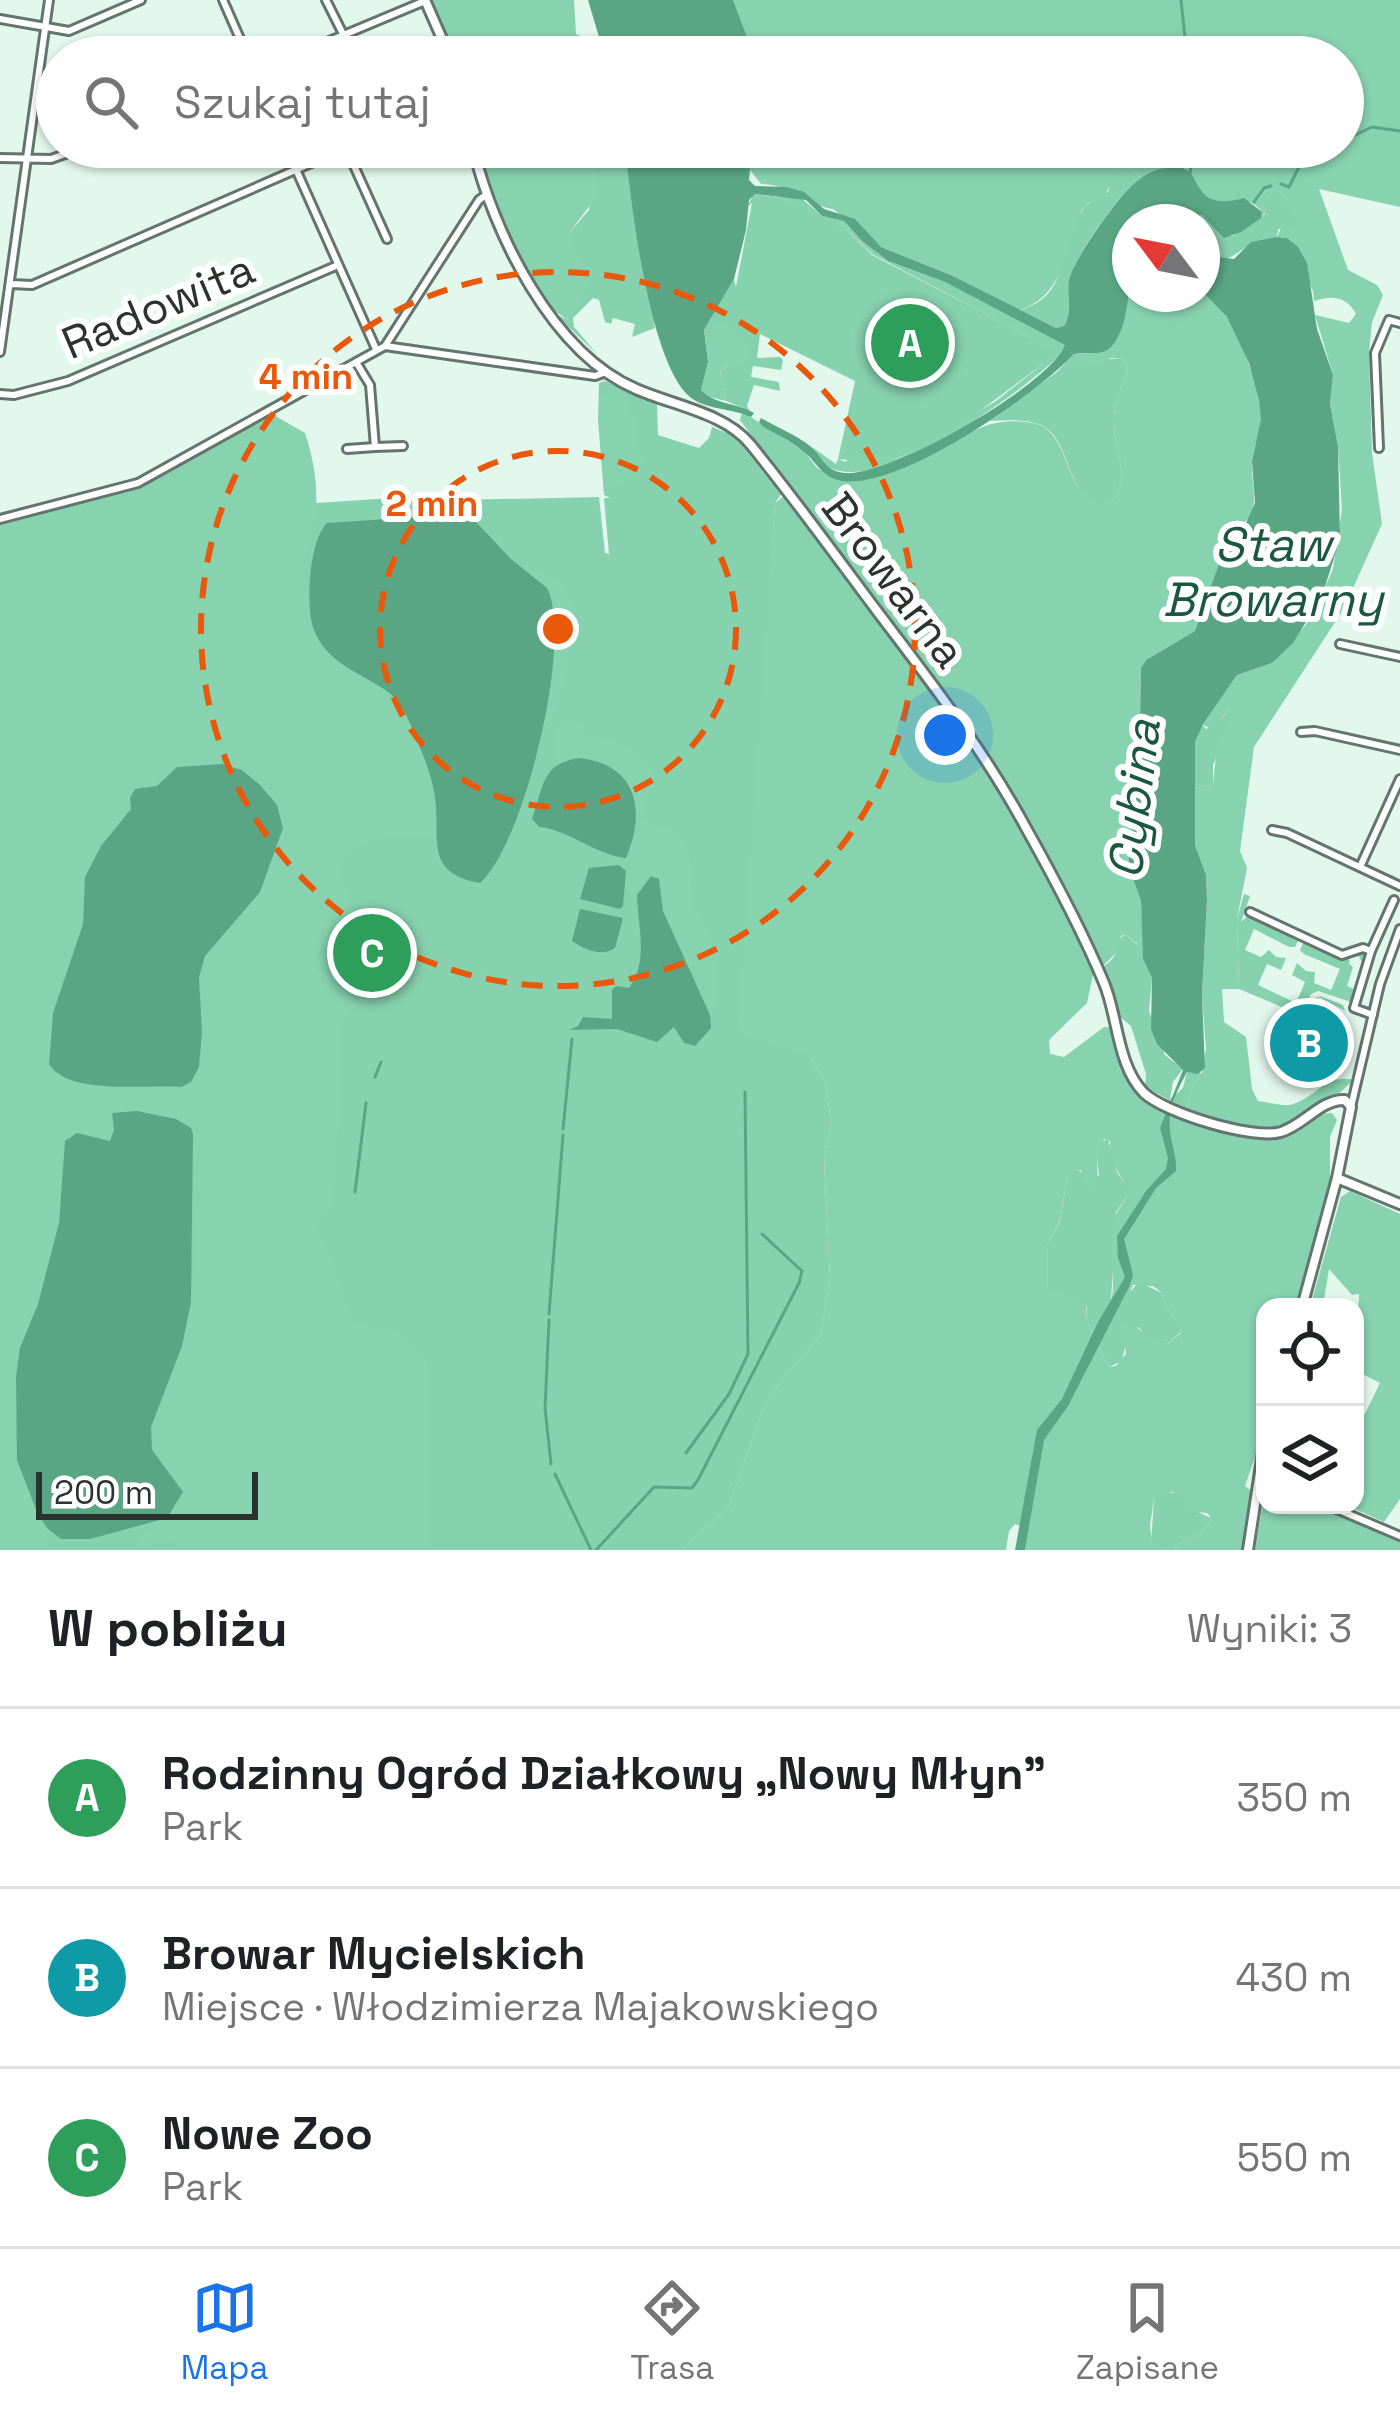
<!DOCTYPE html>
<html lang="pl">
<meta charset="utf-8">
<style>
body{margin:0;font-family:"Space Grotesk",sans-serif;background:#f6f6f6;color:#202124}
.controls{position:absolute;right:36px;bottom:36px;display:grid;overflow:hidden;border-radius:24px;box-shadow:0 3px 9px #0004}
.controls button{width:108px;height:108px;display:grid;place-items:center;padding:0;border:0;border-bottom:3px solid #e0e0e0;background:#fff;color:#202124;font:60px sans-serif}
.compass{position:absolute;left:1112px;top:204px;width:108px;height:108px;border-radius:50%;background:#fff;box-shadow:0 3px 9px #0004;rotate:302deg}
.scale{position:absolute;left:36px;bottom:30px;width:222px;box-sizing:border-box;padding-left:12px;border:6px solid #2b332f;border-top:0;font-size:33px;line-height:42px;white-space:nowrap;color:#2b332f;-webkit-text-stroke:9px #fff;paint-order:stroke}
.you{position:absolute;left:945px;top:735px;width:42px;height:42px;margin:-30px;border:9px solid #fff;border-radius:50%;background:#1a73e8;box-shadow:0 0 0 18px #1a73e833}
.badge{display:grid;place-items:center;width:78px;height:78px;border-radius:50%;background:#1a73e8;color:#fff;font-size:39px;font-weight:700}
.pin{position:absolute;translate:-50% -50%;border:6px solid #fff;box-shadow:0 3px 12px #0006}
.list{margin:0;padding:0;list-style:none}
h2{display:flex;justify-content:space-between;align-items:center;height:156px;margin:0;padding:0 48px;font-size:51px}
h2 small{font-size:39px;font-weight:400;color:#757577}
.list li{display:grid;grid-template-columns:78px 1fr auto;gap:36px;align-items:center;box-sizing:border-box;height:180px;padding:0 48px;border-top:3px solid #e0e0e0}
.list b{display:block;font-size:45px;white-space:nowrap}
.list p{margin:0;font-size:39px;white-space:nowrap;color:#757577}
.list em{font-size:39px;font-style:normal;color:#757577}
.icon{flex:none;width:66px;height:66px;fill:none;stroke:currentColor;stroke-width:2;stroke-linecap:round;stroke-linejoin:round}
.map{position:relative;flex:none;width:1400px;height:1550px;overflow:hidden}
.search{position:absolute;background:#fff;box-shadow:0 3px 9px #0004;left:36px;right:36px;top:36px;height:132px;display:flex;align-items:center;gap:30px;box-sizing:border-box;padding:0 42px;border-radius:66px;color:#757577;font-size:45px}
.sheet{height:696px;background:#fff}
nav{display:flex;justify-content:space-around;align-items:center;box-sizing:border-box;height:168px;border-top:3px solid #e0e0e0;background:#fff;font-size:33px;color:#757577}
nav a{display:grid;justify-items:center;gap:6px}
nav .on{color:#1a73e8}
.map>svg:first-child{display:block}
</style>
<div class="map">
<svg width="1400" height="1550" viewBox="0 0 1400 1550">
<rect width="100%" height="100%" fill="#e3f8ed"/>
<path fill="#86d1ae" d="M595 147H625L655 328 632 337 635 324 613 318 611 324 605 322 599 300 593 298 573 318 574 327 597 354 555 314 569 320 580 299 570 232 589 210Z
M1122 168 1134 171 1141 178C1118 197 1076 252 1070 280 1067 296 1073 311 1064 326L1056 328 1020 310C1074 295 1056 242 1084 208 1090 200 1100 196 1108 192L1112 177Z
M1275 189 1283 194 1300 224 1298 227 1278 229 1277 237C1267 241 1256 240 1248 246 1225 260 1231 262 1202 255V222H1184L1202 215 1232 236 1265 214 1259 199 1263 193Z
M754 194 779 197 843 226 872 255 1059 352 969 419 913 451 896 459 872 457 869 462 838 459 855 381 760 334 757 358 780 357 783 360 781 370 753 366 751 377 779 382 780 391 754 385 747 406 750 411 726 401 720 372 732 362 704 330 734 279 736 287 752 203 747 207Z
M1074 354 1081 362 1122 358 1128 368C1123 384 1115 401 1114 417 1112 447 1134 478 1110 503 1063 508 1075 436 1038 424 1024 419 1006 420 990 421L1057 372Z
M605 381 657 403 658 435 699 448 709 438 712 427 734 436 781 494 775 503 751 872 810 1056 826 1084 831 1123 824 1159 830 1278 821 1334 775 1389 762 1411 729 1506 681 1550H0V824L316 507V503L408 497 409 501 599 497 605 553 609 554 604 498H610L604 495 598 420 599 383Z
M1231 706 1237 709 1213 765V784L1194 789 1195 742 1202 725 1206 729 1222 718Z
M1244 894 1250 896 1241 922 1249 915 1299 939 1295 947H1289L1254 929 1245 950 1261 957 1269 950 1276 957 1286 958 1281 970 1267 964 1258 985 1296 1003 1305 982 1292 975 1297 963 1306 971 1315 972 1314 983 1331 990 1340 969 1304 954 1300 950 1304 941 1350 960 1349 964 1353 967 1347 986 1354 989 1363 964 1358 955 1364 952 1366 954 1351 1002 1318 991 1311 994 1303 1011 1307 1013 1314 999 1320 996 1343 1005 1345 1011 1319 997 1308 1018 1239 989 1237 919Z
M1125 934 1138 945 1143 941V959L1152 978 1149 1011 1165 1055 1183 1069 1173 1082 1170 1099 1183 1088 1187 1072 1202 1073 1194 1082 1186 1109 1145 1087 1146 1074 1131 1026 1119 1016 1101 968C1112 961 1118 955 1117 942Z
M1108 1139 1117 1172 1130 1192 1116 1212 1111 1301 1114 1309 1139 1282 1162 1293C1165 1311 1179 1319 1181 1332L1167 1344 1154 1341 1138 1327 1125 1347 1122 1361 1109 1367 1087 1322V1307L1048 1292 1047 1245 1060 1221 1068 1173 1076 1169 1084 1174 1099 1176 1097 1158 1101 1142Z
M1161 1493H1180L1198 1512 1211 1518C1205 1538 1184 1535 1174 1550H1153L1151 1544 1154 1499Z"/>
<path fill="#87d2af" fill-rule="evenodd" d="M429 0H574L576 34 587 39 594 51 592 57H454Z
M733 0H1400V207L1319 189 1348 270 1377 285 1383 295 1372 322 1369 352 1372 453 1382 524 1343 610 1254 747 1240 851 1247 868 1237 919 1239 989H1222L1224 1022 1246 1037 1252 1089 1258 1101C1267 1102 1281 1106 1289 1105 1315 1100 1325 1073 1354 1080 1288 1140 1265 1133 1186 1109L1194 1082 1202 1073 1206 1049 1202 996 1207 900 1206 875 1195 845 1194 789 1213 784 1217 747 1236 709 1231 706 1213 729 1202 725 1237 675 1272 663 1311 619 1333 569 1342 510 1338 446 1330 404 1333 375 1315 315 1349 323 1356 314C1347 296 1331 295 1314 301L1313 291 1287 238 1277 237 1283 224 1297 227 1299 224 1283 194 1275 189 1263 193 1259 199 1267 209 1261 218 1262 212C1246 191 1231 208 1209 198 1179 185 1207 148 1141 178L1134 171 1122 168C1111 178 1110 191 1099 202H1089L1081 211C1068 248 1062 298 1019 310L951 275 881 247 833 209C808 206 794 185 761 184L750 170 752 147H1343V57H755Z
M477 147H595C599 201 603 187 570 232L590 284 569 320C521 296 491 196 477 147Z
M779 195 800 197 822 216 844 221 862 241 888 261 945 282 1053 338 1066 345V349C1029 388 883 494 830 468 820 464 817 456 812 447L836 464 838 459 846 462 850 453 869 461 872 457 897 459 913 451 996 401 1058 352 872 254 843 226 784 202Z
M1202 291C1210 300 1222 309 1228 319 1242 341 1261 390 1261 417 1261 432 1253 447 1252 463 1251 491 1264 513 1235 529L1195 631 1146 660 1141 668 1139 771 1128 865 1141 901 1143 941 1139 945 1125 934 1121 936 1118 951 1101 968 967 727 740 420 742 413 746 414 804 451 817 468 840 480C866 474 897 471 921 459 963 440 983 414 1033 423 1075 431 1061 507 1110 503 1134 478 1112 447 1114 417 1115 401 1123 384 1128 368L1122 358H1111L1098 366 1081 362 1074 354 1103 352 1130 293Z
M717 322C739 326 751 339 746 362H732L720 372 726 401 706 396 701 390 708 362 704 330Z
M617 386 630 393 629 412 638 417 639 452 646 462 636 480 604 490 599 398Z
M272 414 305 433C314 460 319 490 315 518 312 540 303 561 303 584L310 593V613L370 684C420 701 436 787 434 834 394 848 372 821 340 866 341 877 348 884 348 896 349 916 336 926 352 944L355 1006 343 1019 336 1179 330 1209 316 1231 335 1263 350 1315 358 1324 387 1328 400 1334 427 1361 430 1550H192L170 1542 133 1550 138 1539 173 1512 175 1477C123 1439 175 1379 185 1332 191 1299 196 1262 194 1228 193 1200 185 1163 193 1135 166 1116 143 1108 111 1117L114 1130 110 1141 70 1136 65 1141 59 1223 38 1305 20 1348 16 1377 17 1460 37 1512 53 1535 41 1550H0V522L136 488ZM162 782 260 785 277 805 243 914 220 935 205 956 199 977 202 1033 199 1067 181 1087 155 1085 53 1036V1013L83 924 95 861 145 785Z
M783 497 939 699 983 763 1023 830 1094 970 1087 1003 1049 1040 1050 1054 1064 1057 1104 1027H1110C1122 1044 1121 1070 1134 1088 1151 1113 1243 1142 1273 1138 1296 1136 1310 1113 1332 1113L1337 1120 1330 1137V1190L1298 1307H1265V1428L1245 1486 1252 1491 1244 1550H1174C1184 1535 1205 1538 1211 1518L1207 1513 1183 1511 1184 1498 1172 1492 1154 1499 1150 1525 1153 1550H1025L1028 1528 1015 1524 1009 1531 1006 1550H681L729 1506 762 1411 775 1389 821 1334 830 1278 824 1159 831 1123 826 1084 810 1056 737 1034 775 503ZM1104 1139 1110 1141 1111 1159 1129 1192C1125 1202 1117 1209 1114 1219 1106 1244 1117 1283 1111 1301L1114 1309H1122L1133 1285 1153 1286 1162 1293C1164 1309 1179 1319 1181 1333L1167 1344C1150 1340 1139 1323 1121 1325L1116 1339 1125 1347 1126 1354 1116 1366 1109 1367 1087 1322 1086 1298 1048 1291 1047 1245 1060 1220 1068 1173 1081 1170 1087 1190 1092 1192 1098 1186 1097 1158Z
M533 569C553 572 571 585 573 606 576 634 563 699 550 723L547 722C554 674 556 635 547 588L528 573Z
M567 715 581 724 588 734C609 742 654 744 653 780 652 795 642 801 643 817L653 825 673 829 690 851 692 906 704 919 718 956 712 1042 705 1039 711 1028 710 1015 663 911 659 879 643 882 632 896 627 888 635 807 579 758 558 761 554 755V737L558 722Z
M1350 1191 1400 1214V1499L1384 1522 1346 1505H1355V1426H1359L1380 1383 1355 1370 1359 1294 1352 1295 1329 1269 1323 1306 1310 1307 1341 1197Z
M1265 1489V1505C1314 1505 1360 1510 1400 1542V1550H1255Z"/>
<path fill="#5aa684" d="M588 0H733L755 57H605Z
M625 147H752L749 180 755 186 787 187 804 192 824 209 855 219 881 247 951 275 1056 328 1064 326C1073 311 1067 298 1069 281 1073 259 1118 197 1136 182 1147 172 1164 166 1179 167 1204 170 1189 213 1244 198L1262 212 1261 218 1241 232 1224 238 1202 215 1184 222H1130C1130 251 1135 341 1103 352 1095 354 1083 352 1074 354 1037 394 893 495 838 480 820 475 816 461 803 451 791 441 776 434 762 426L759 422 761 418C776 427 796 435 810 446 823 457 824 471 845 473 890 477 1051 384 1065 345L945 282 888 261 862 241 844 221 822 216 806 200 755 194 749 200 746 230 734 279 704 330 708 362 701 390C713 404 737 403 754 413L751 417C732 408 706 410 690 397 649 363 631 201 625 147Z
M1277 237 1287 238 1298 247 1307 263 1317 329 1333 375 1330 404 1338 446 1340 539 1322 596 1293 643 1272 663 1237 675 1203 724 1195 742V845L1206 875 1207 900 1202 996 1205 1068 1198 1074 1187 1072C1178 1089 1167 1108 1170 1130 1171 1145 1177 1155 1176 1171L1156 1188 1124 1239 1133 1275 1129 1287 1068 1406 1044 1440 1025 1550H1015L1037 1430 1062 1399 1098 1322 1125 1277 1118 1258 1117 1236 1146 1191 1166 1169 1168 1158 1160 1128 1183 1070 1157 1044 1151 1029 1152 978 1143 959 1141 901 1128 865 1139 771 1141 668 1146 660 1195 631 1228 539 1246 523 1255 503 1252 461 1261 419 1259 400 1249 363 1227 317 1202 291V255L1234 259 1251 242Z
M447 515 476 522 511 559 547 588C574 641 523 847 480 883 423 873 441 838 435 797 432 778 426 761 418 743 411 725 402 700 384 689 358 672 326 662 314 630 305 607 309 540 327 523Z
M579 758C636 764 647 809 626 858 595 855 570 830 539 827L532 819C544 786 541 764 579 758Z
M222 764 242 770 260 785 277 805 283 828 260 892 205 956 199 977 202 1033 199 1067 191 1082 181 1087C147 1084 68 1096 49 1064L53 1013 83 924 85 877 101 846 131 809 130 798 135 789 157 786 177 767Z
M619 865 626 871 623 906 620 909 580 899 589 868Z
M651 876 659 879 663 911 710 1015 711 1028 695 1046 684 1043 674 1027 657 1042 617 1029 569 1030 578 1026 583 1017 612 1019V990L616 986 629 988C649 960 638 929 637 895Z
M580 909 623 918 615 948C602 957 585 950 572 941Z
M137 1111 176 1119 191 1128 193 1135 191 1302 182 1346 151 1427 152 1450 183 1492 167 1518 90 1539H61L47 1528 37 1512 17 1460 16 1377 20 1348 38 1304 59 1223 65 1141 77 1133 110 1141 114 1130 112 1113Z"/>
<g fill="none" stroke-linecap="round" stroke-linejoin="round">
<path stroke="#5aa684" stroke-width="3" d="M1181 0 1187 57
M1343 141 1372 127 1400 131
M1190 174 1193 147
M1281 184 1289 187 1300 165 1330 147
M1254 202 1264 188 1271 186
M375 1077 381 1062
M563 1129 572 1039
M355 1192 366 1103
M549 1314 563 1135
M549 1320 545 1408 551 1464
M686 1453 729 1394 748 1354 745 1092
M555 1474 591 1550
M596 1550 654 1487 692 1488 698 1480 799 1283 802 1271 762 1234"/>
<defs>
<path id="minor" d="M223 0 248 57
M326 0 343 34
M0 19 69 31 141 0
M291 57 425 1
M286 147 376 349
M346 148 387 239
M0 158 51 159 85 147
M12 284 32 285 348 147
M385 346 595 376 606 372
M0 352 49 0
M356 362 370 385 375 447 403 446
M0 394 14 395 68 381 338 265
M1379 448 1375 353 1389 320 1400 323
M347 449 375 447
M0 519 138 483 385 346 479 200 486 195
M1340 644 1400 657
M1301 732 1315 731 1400 750
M1272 830 1287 833 1400 886
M1360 867 1400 779
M1250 912 1342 955 1363 948 1371 951 1354 1008 1373 1015
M1371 951 1394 900
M1351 1107 1380 984 1400 929
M1327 1505 1400 1536"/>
<path id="tertiary" d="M425 0 450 57
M473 147C493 232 552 353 636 389 672 405 725 413 750 444 794 498 835 555 877 611 930 681 984 750 1026 828 1054 878 1082 930 1104 983 1118 1016 1117 1066 1144 1093 1165 1113 1253 1140 1281 1132 1304 1125 1321 1099 1345 1100L1351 1107 1337 1178 1302 1307
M1337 1178 1400 1204
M1248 1550 1265 1439"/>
</defs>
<use href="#minor" stroke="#63756c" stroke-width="12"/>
<use href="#tertiary" stroke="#63756c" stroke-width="14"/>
<use href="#minor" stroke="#fff" stroke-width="6"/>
<use href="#tertiary" stroke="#fff" stroke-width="8"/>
</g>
<g fill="none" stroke="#e8590c" stroke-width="6" stroke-dasharray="21 15">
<circle cx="558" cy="629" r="178"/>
<circle cx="558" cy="629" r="357"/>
</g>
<g text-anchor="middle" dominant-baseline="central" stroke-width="12" stroke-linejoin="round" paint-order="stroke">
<g font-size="45" fill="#2b332f" stroke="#fff">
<text transform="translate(158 306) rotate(-23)">Radowita</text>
<text transform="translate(894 580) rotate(53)">Browarna</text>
</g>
<g font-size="48" font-style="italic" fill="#1c573f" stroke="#fff">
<text x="1273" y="544">Staw<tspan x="1273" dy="55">Browarny</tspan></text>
<text transform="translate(1134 799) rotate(-83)">Cybina</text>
</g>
</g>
<circle cx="558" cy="629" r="18" fill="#e8590c" stroke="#fff" stroke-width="6"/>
<g font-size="36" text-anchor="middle" font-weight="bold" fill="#e8590c" stroke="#fff" stroke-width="12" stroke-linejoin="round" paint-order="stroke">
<text x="306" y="389">4 min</text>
<text x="432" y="516">2 min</text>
</g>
</svg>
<div class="controls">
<button><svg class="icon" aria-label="locate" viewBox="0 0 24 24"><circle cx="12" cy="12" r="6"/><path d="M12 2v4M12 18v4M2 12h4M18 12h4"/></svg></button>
<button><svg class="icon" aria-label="layers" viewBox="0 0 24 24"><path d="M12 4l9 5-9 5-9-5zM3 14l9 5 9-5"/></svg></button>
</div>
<svg class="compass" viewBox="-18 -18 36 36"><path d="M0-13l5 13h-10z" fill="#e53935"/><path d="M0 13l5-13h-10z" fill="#757577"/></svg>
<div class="scale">200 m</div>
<div class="you"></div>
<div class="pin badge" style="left:910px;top:343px;background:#2e9e5b">A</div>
<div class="pin badge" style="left:1309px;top:1043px;background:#0f9aa8">B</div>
<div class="pin badge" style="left:372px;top:953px;background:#2e9e5b">C</div>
<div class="search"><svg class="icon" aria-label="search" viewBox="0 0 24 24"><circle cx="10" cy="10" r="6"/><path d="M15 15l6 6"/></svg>Szukaj tutaj</div>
</div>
<section class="sheet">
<h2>W pobliżu<small>Wyniki: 3</small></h2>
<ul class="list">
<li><span class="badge" style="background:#2e9e5b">A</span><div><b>Rodzinny Ogród Działkowy „Nowy Młyn”</b><p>Park</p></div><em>350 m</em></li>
<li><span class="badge" style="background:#0f9aa8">B</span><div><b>Browar Mycielskich</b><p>Miejsce · Włodzimierza Majakowskiego</p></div><em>430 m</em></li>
<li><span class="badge" style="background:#2e9e5b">C</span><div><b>Nowe Zoo</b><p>Park</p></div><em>550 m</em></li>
</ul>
</section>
<nav>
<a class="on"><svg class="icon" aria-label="map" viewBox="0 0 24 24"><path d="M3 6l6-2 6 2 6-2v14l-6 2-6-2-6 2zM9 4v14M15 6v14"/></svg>Mapa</a>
<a><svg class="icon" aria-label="directions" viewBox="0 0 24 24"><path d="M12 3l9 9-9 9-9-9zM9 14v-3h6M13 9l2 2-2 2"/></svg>Trasa</a>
<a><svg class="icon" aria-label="saved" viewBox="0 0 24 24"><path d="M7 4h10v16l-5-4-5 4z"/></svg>Zapisane</a>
</nav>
